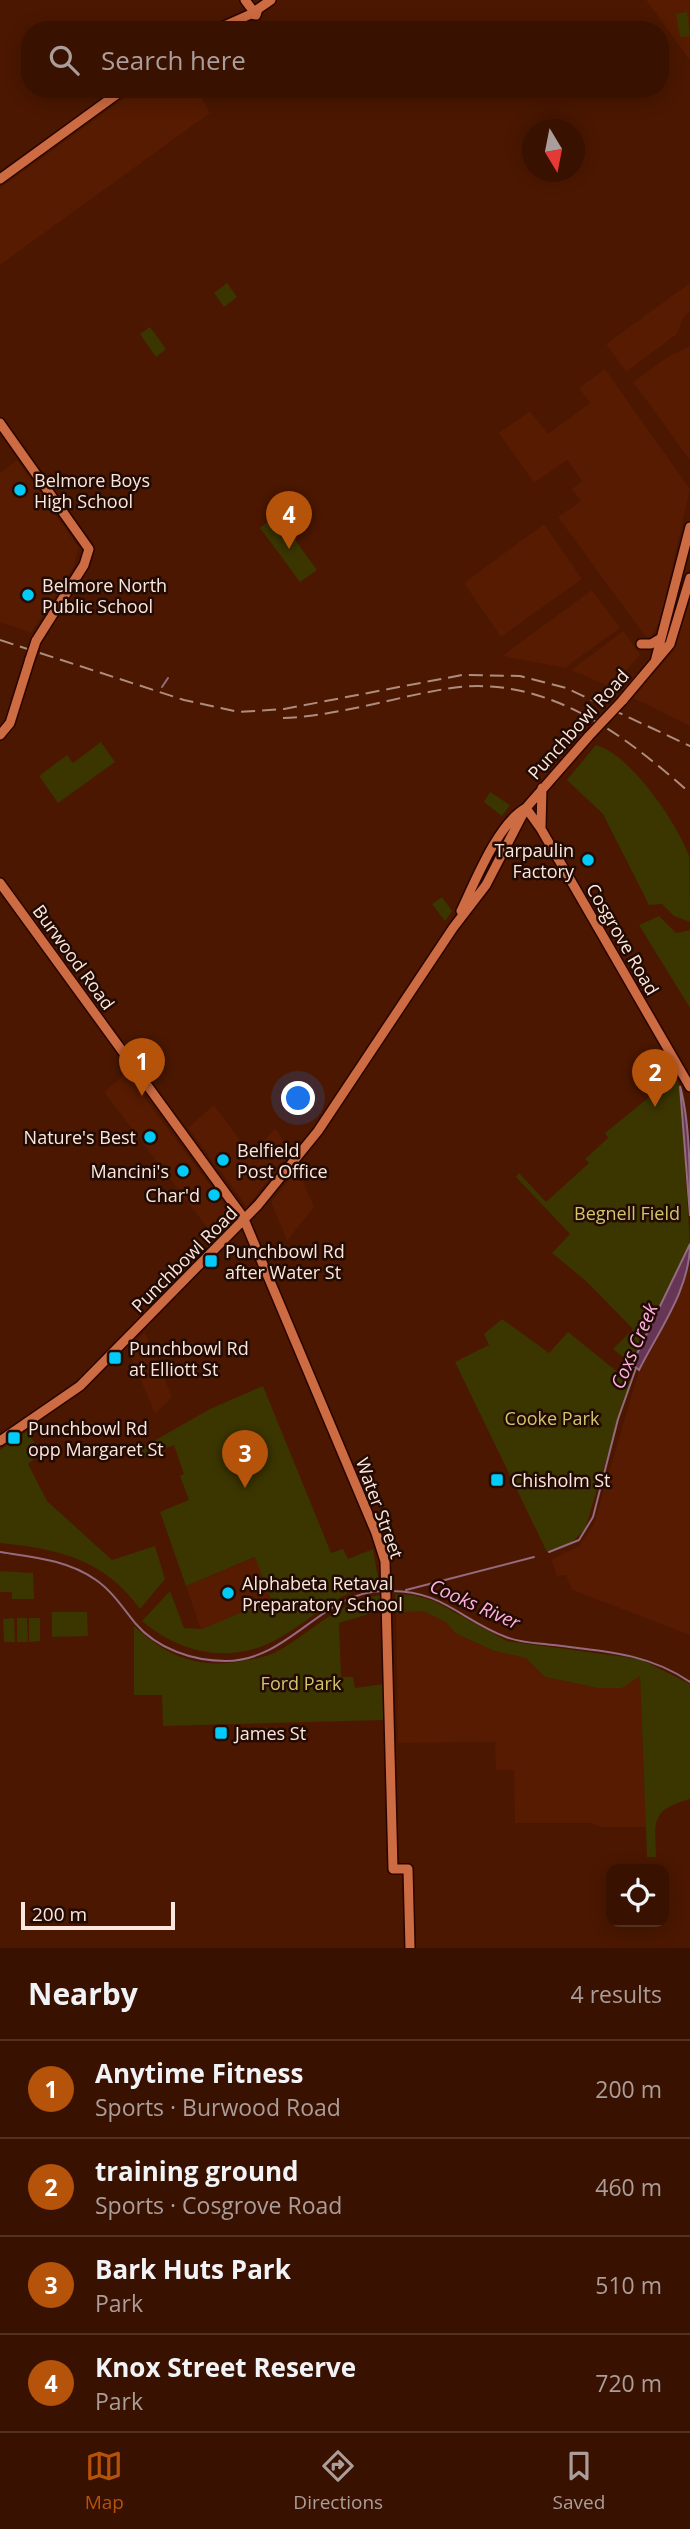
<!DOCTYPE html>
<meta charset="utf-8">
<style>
body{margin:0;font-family:"Open Sans",sans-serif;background:#3f1a0a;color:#f1f3f6}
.controls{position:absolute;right:21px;bottom:21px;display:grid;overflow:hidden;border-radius:14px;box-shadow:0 4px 18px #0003}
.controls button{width:63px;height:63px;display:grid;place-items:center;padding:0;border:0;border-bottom:2px solid #523122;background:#381100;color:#f1f3f6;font:35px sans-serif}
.compass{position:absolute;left:522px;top:119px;width:63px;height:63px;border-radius:50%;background:#381100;box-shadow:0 4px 18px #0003;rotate:170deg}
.scale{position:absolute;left:21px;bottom:18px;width:154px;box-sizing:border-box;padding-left:7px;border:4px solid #fce7df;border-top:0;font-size:19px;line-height:24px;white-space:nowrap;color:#fce7df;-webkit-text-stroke:5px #220b03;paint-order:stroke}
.you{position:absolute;left:299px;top:1099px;width:24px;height:24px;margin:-18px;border:5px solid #fff;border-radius:50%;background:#1a73e8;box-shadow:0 0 0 10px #1a73e833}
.badge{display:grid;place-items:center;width:46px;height:46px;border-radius:50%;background:#b45309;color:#fff;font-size:23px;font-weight:700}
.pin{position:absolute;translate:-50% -58px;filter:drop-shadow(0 2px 4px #0008)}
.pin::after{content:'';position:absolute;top:37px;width:24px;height:21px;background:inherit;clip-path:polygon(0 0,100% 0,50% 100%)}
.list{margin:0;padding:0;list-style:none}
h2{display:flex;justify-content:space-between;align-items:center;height:91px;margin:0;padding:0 28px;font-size:30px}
h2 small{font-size:23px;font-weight:400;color:#ab9d99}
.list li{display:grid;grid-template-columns:46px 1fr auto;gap:21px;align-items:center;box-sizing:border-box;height:98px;padding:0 28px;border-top:2px solid #523122}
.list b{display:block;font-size:26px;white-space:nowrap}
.list p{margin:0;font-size:23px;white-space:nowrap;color:#ab9d99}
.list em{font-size:23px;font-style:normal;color:#ab9d99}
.icon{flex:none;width:38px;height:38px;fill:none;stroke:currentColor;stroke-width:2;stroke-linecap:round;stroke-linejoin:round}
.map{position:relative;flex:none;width:690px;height:1948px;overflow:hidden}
.search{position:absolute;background:#381100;box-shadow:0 4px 18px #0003;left:21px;right:21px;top:21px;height:77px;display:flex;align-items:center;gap:18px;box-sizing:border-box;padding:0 24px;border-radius:28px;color:#ab9d99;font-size:26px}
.sheet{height:483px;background:#381100}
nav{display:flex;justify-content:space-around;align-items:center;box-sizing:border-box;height:98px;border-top:2px solid #523122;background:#381100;font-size:19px;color:#ab9d99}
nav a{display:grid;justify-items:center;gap:4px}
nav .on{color:#b45309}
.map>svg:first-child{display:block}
</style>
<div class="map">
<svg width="690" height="1948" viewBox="0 0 690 1948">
<rect width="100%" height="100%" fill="#4b1700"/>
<path fill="#561b00" d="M646 0H690V60Z
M137 89H196L210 113 0 265V188Z
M690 283V311L683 318 677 334 626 372 606 344Z
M690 346V460L633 382 669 356Z
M605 369 690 489 660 621 651 638 645 636 558 517 581 501 572 489 582 481 567 460 534 483 499 433 530 411 548 434 590 403 579 388Z
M17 460 79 548 73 568 31 633 0 622V473Z
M544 524 582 579 501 637 464 583Z
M592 590 620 628 565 668 502 656Z
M690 601V726L633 698 673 651Z
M623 631 640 655 628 669 606 685 571 670Z
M126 1073 234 1217 215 1238 104 1092Z
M214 1105 252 1156 275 1128 291 1151 247 1207 188 1128Z
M298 1169 314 1207 287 1241 271 1202Z
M690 1266V1635L572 1590 566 1575 557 1576 551 1560 579 1546 594 1524 639 1370 669 1316Z
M145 1332 172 1397 155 1414 128 1349Z
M256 1557 271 1601 201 1630 186 1586Z
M423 1611 446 1622 455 1633 494 1651 526 1658 545 1677 598 1688 640 1675 646 1827H600L592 1823H515L514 1770H496L495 1742 398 1743 396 1613Z"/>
<path fill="#3b3500" d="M687 12 690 36 680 37 676 14Z
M227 283 237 297 224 307 214 293Z
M150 327 166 349 156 357 140 334Z
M277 515 317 570 300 582 260 528Z
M101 742 115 762 58 803 39 776 67 755 73 763Z
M596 745C630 754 677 823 689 856 690 874 690 903 690 922L674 916 662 904 649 905 603 814 567 780Z
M490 792 510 805 502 816 484 802Z
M442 897 452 911 445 921 432 904Z
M659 916 676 933 690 930V1008L639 925Z
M675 1076 680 1086 690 1244 632 1364 613 1349 633 1329 586 1281 552 1253 570 1234 516 1177 519 1173 546 1202 589 1163 585 1159 608 1138 605 1133Z
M502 1319 549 1353 568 1332 630 1382 585 1529 570 1544 547 1552 455 1362 489 1345 484 1334Z
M263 1386 331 1553 343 1549 348 1559 373 1549 379 1584C336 1592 317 1616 281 1637 234 1665 182 1655 142 1621L170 1591 184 1628 202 1629 271 1600 255 1557 186 1586 160 1512 189 1500 180 1476 184 1474 174 1445 141 1458 138 1450 210 1409Z
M27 1431 41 1453 28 1464 47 1501 112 1560 155 1546 165 1579 140 1609C104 1559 59 1549 0 1543V1450Z
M0 1571 33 1573 34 1599H12V1592H0Z
M395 1594 412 1595 434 1601 507 1641 640 1659 690 1684V1799C650 1810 655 1821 656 1857H647L640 1676 622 1688H598L545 1677 526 1658 494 1651 455 1633 446 1622 423 1611 396 1613Z
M381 1595 382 1610 339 1623 341 1677H353L355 1688 384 1684V1720L163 1726 162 1695H134V1626C166 1656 198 1669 242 1661 256 1659 271 1656 283 1648 317 1628 341 1600 381 1595Z
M52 1612H87L88 1636 52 1637Z
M14 1618 15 1642H4L3 1619Z
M17 1618H27L28 1642H17Z
M29 1618H40V1641L29 1642Z"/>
<path fill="#673656" stroke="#946b7f" stroke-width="2" d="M680 1086C690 1122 690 1176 690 1216Z
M690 1244C690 1289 659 1330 639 1370L632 1364Z"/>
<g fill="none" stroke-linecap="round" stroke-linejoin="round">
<path stroke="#946b7f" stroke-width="2" d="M162 687 168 678
M0 1552C33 1557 68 1560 96 1580 112 1591 123 1608 135 1623 157 1649 193 1661 226 1661 289 1661 322 1592 383 1591
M549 1552 579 1540 593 1517 618 1419 636 1368
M406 1590 534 1557
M389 1591C442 1590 461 1620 506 1637 521 1643 537 1643 553 1645 603 1651 648 1653 690 1682"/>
<defs>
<path id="major" d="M245 0 251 8
M215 30 251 14 256 15 258 9 271 0
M0 179 124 89
M0 423 89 549 84 565 36 641
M641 644H651L661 638
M655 662 690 527
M622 701 670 644 690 578
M0 735 10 723 30 659
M526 808 541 829 690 1087
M541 827 542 788
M0 883 243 1217 376 1533 385 1561 393 1869H408L410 1948
M461 911C475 882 498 823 526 808
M0 1441 80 1386 258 1205 318 1131 453 928 486 885 526 808 589 736"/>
</defs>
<use href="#major" stroke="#290400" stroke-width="12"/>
<use href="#major" stroke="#cd6b42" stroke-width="9"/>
<path stroke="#af8d7e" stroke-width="2" stroke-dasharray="14 7" stroke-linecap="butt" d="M0 640 184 700 239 712 284 709 462 675 520 676 566 688 690 746
M283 718C337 716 392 698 445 689 543 672 622 733 690 793"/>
<defs>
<path id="major-bridge" d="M30 659 36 641
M589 736 622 701"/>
</defs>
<use href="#major-bridge" stroke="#290400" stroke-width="12" stroke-linecap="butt"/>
<use href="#major-bridge" stroke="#cd6b42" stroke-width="9"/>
</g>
<g fill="#03cbf9" stroke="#220b03" stroke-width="2.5">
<circle cx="20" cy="490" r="7"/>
<circle cx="28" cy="595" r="7"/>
<circle cx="588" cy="860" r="7"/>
<circle cx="150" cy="1137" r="7"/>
<circle cx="223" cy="1160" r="7"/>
<circle cx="183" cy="1171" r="7"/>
<circle cx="214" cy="1195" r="7"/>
<rect x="204" y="1254" width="14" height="14" rx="3.5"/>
<rect x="108" y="1351" width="14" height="14" rx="3.5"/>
<rect x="7" y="1431" width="14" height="14" rx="3.5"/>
<rect x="490" y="1473" width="14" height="14" rx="3.5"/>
<circle cx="228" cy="1593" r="7"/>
<rect x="214" y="1726" width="14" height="14" rx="3.5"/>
</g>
<g text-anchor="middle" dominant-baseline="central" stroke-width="5" stroke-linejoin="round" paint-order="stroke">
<g font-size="18" fill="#fce7df" stroke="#220b03" text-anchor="start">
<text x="34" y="480">Belmore Boys<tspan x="34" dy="21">High School</tspan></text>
<text x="42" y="585">Belmore North<tspan x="42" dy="21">Public School</tspan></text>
<text x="574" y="850" text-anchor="end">Tarpaulin<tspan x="574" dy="21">Factory</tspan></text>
<text x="136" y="1137" text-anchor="end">Nature's Best</text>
<text x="237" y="1150">Belfield<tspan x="237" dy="21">Post Office</tspan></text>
<text x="169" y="1171" text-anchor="end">Mancini's</text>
<text x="200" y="1195" text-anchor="end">Char'd</text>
<text x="225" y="1251">Punchbowl Rd<tspan x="225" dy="21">after Water St</tspan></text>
<text x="129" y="1348">Punchbowl Rd<tspan x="129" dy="21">at Elliott St</tspan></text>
<text x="28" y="1428">Punchbowl Rd<tspan x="28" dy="21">opp Margaret St</tspan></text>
<text x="511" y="1480">Chisholm St</text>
<text x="242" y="1583">Alphabeta Retaval<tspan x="242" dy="21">Preparatory School</tspan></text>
<text x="235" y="1733">James St</text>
</g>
<g font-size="18" fill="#fce7df" stroke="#220b03">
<text transform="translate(578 724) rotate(-48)">Punchbowl Road</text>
<text transform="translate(623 939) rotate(60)">Cosgrove Road</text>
<text transform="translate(74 957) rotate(54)">Burwood Road</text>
<text transform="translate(184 1259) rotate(-45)">Punchbowl Road</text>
<text transform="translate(380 1508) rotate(70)">Water Street</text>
</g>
<g font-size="18" fill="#d1c66d" stroke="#220b03">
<text x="627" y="1213">Begnell Field</text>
<text x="552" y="1418">Cooke Park</text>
<text x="301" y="1683">Ford Park</text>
</g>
<g font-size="19" font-style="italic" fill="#ffafe0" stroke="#220b03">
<text transform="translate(634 1346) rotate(-67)">Coxs Creek</text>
<text transform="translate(475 1604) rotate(24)">Cooks River</text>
</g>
</g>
</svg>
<div class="controls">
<button><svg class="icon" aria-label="locate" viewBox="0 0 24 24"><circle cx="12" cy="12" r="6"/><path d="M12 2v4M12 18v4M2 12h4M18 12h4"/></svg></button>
</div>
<svg class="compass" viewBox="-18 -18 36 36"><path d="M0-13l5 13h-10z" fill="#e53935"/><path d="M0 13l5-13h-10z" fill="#ab9d99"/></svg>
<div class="scale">200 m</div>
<div class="you"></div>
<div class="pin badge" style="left:142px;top:1096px">1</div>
<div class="pin badge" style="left:655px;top:1107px">2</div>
<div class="pin badge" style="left:245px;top:1488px">3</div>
<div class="pin badge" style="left:289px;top:549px">4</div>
<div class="search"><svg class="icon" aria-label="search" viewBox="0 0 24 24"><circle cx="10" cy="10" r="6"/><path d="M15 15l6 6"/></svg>Search here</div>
</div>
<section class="sheet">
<h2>Nearby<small>4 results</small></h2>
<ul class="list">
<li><span class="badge">1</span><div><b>Anytime Fitness</b><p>Sports · Burwood Road</p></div><em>200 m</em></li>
<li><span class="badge">2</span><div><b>training ground</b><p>Sports · Cosgrove Road</p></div><em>460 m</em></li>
<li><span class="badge">3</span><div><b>Bark Huts Park</b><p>Park</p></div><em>510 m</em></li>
<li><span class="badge">4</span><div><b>Knox Street Reserve</b><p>Park</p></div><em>720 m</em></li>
</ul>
</section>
<nav>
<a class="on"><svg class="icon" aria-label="map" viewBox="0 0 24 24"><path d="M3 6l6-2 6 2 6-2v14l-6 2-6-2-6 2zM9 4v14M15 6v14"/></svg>Map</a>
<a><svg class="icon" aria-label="directions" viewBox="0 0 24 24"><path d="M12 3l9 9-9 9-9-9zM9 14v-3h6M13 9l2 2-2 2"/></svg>Directions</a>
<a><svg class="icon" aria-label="saved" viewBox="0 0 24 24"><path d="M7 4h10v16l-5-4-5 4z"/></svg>Saved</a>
</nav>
